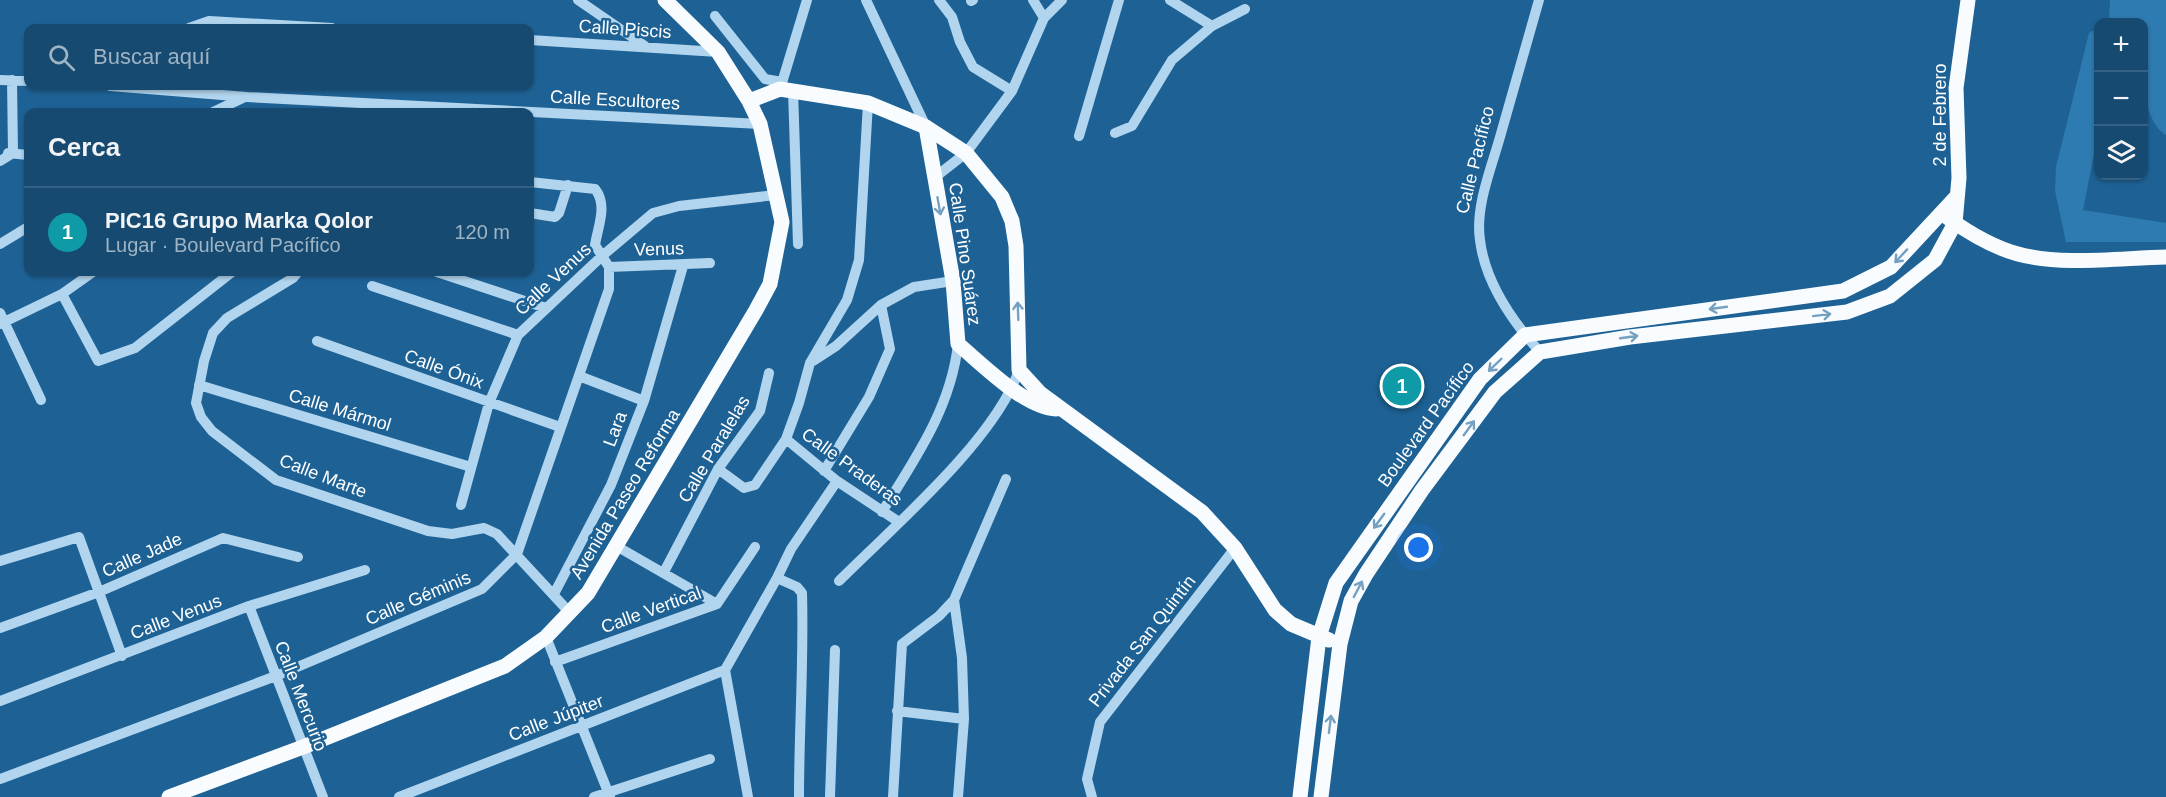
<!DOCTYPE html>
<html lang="es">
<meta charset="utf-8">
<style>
body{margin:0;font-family:Helvetica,sans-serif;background:#235478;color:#f1f3f6}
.controls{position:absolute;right:18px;top:18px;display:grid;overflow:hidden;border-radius:12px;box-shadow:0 2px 4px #0004}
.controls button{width:54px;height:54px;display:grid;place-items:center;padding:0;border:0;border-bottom:2px solid #356283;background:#164a70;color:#f1f3f6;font:30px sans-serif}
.you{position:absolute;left:1419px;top:548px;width:21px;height:21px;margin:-15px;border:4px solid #fff;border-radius:50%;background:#1a73e8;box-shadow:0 0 0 9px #1a73e833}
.badge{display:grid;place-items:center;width:39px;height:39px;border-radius:50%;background:#fdc170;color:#fff;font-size:20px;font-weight:700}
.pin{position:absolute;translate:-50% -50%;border:3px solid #fff;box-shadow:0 2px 6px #0006}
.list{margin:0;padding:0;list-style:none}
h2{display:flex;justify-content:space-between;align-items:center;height:78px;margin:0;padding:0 24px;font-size:26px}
h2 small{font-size:20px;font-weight:400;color:#9eb3c3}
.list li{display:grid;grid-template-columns:39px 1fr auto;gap:18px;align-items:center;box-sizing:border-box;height:90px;padding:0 24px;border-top:2px solid #356283}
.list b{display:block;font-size:22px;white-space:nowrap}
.list p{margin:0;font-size:20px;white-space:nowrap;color:#9eb3c3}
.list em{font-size:20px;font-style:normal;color:#9eb3c3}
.icon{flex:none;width:33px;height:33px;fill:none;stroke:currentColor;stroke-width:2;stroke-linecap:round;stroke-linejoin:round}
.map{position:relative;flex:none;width:2166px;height:797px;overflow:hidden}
.search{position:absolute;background:#164a70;box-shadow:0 2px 4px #0004;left:24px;top:24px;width:510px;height:66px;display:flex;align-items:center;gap:15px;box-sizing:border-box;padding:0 21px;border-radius:12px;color:#9eb3c3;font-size:22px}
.panel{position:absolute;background:#164a70;box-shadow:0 2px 4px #0004;left:24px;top:108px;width:510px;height:168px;border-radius:12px}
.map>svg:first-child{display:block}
</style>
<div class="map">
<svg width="2166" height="797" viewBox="0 0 2166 797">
<rect width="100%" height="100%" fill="#1e6295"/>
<path fill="#2e7bb1" d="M2110 0H2166V135C2137 117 2144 53 2144 22H2109Z
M2098 28V133L2083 210 2166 223V242H2066L2055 191 2056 167 2089 33Z"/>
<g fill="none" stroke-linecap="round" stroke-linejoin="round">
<path stroke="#b1d5ef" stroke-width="10" d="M578 0 645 46
M866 0 926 127
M939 0 952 17 960 42 973 67 1012 91
M1033 0 1044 18
M1170 0 1212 26
M1539 0C1526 46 1513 91 1500 137 1491 169 1475 207 1480 240 1485 282 1512 321 1540 352
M971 1 973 0
M715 16 765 79 782 82
M189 28 209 21 332 28
M530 40 718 52
M0 80 28 81
M110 86 247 97 760 124
M781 86 807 0
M793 90 798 244
M213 112 245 97
M1115 133 1132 126 1172 60 1212 26 1245 9
M1079 136 1119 0
M8 153 28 155
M0 161 13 153 12 80
M934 178 966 153 1012 91 1044 18 1062 0
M530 213 555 217 559 213 568 185
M0 244 28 227
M609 267 710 263
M298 272 293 278 227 318 213 333 204 361 196 403 201 417 212 431 276 480 428 531 452 534 484 528 497 534 571 614
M437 272 546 308
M372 286 518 335
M62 294 98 361 135 348 232 272
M0 313 41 400
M0 324 62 294 93 272
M317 341 560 427
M813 361 836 346 881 305 914 287 953 281
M579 376 644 401
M199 385 471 467
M786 439 837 481 899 522
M718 469 744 488 755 485 786 439 799 403 810 363 847 300 859 260 868 103
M824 471 869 397 890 349 881 305
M461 505 489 403 518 335 602 256 653 213 679 206 776 195
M882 512C915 459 951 408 958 344
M618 547 717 604
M0 561 79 537 122 656
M664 572 718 469 760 411 769 373
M777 578 797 587 802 593C804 661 799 729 799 797
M839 581C893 527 995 440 1019 370
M554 594 611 485 644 401 683 266
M954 600 962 658 964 719 958 797
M717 604 755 547
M249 606 323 797
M0 628 99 592 223 538 298 557
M546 637 610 797
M555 662 717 604
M0 701 249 606 365 570
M897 711 964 719
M0 779 276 676 482 589 517 554 609 289V267L595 245C598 226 608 205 595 189L530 182
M399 797 725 670
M594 797 710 759
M748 797 725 670 777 578 791 549 837 481
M830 797 835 650
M893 797 902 644 939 616 954 600 1006 479
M1092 797 1087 779 1100 722 1235 548"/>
<path stroke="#f9fcff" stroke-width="15" d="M749 101 780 89 868 103 926 127 966 153 1002 197 1012 221 1016 246 1019 370 1040 393 1202 512 1235 548 1275 610 1291 624 1329 640
M926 127 953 281 958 344C982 364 1025 408 1056 409
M1948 218C1969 233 1992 247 2018 254 2062 266 2120 258 2166 257
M169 797 303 747 505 666 546 637 588 593 756 310 770 284 782 222 760 124 749 101 718 52 665 0
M1300 797 1319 637 1336 583 1480 379 1525 335 1843 291 1891 267 1957 196
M1321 797 1340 644 1351 601 1366 574 1422 490 1495 392 1540 352 1630 337 1847 312 1890 296 1935 260 1955 223 1959 178 1956 88 1968 0"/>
</g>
<defs><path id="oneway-shaft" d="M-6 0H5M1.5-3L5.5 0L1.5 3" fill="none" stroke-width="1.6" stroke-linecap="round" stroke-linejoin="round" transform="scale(1.5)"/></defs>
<g stroke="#76a0bf">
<use href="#oneway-shaft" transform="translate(939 206) rotate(80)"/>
<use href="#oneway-shaft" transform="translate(1901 256) rotate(133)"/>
<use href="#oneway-shaft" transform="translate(1718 308) rotate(172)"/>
<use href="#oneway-shaft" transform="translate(1018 311) rotate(-92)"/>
<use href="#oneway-shaft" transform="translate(1822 315) rotate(-7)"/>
<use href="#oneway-shaft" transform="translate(1629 337) rotate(-8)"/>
<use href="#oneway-shaft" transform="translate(1495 365) rotate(136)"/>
<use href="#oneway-shaft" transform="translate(1469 428) rotate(-54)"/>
<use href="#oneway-shaft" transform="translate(1379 521) rotate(126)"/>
<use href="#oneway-shaft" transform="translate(1358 589) rotate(-62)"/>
<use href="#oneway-shaft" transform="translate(1330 724) rotate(-83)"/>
</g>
<g text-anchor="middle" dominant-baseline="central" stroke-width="5" stroke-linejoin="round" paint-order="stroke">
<g font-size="18" fill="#fff" stroke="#1e6295">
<text transform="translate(625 29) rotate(4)">Calle Piscis</text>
<text transform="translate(615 100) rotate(3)">Calle Escultores</text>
<text transform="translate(1940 115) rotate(-90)">2 de Febrero</text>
<text transform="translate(1475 160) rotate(-76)">Calle Pacífico</text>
<text transform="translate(659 249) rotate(-2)">Venus</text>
<text transform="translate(965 254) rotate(82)">Calle Pino Suárez</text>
<text transform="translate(553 279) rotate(-43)">Calle Venus</text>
<text transform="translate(444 369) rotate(20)">Calle Ónix</text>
<text transform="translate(340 410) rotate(17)">Calle Mármol</text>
<text transform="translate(1426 424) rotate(-54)">Boulevard Pacífico</text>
<text transform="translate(615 429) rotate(-69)">Lara</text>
<text transform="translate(714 449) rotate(-59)">Calle Paralelas</text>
<text transform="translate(852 467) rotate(36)">Calle Praderas</text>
<text transform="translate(323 476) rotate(21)">Calle Marte</text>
<text transform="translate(625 494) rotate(-59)">Avenida Paseo Reforma</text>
<text transform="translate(142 555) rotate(-24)">Calle Jade</text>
<text transform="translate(418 598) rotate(-23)">Calle Géminis</text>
<text transform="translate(651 610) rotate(-20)">Calle Vertical</text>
<text transform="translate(176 617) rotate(-21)">Calle Venus</text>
<text transform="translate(1142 641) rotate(-52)">Privada San Quintín</text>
<text transform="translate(301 696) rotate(69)">Calle Mercurio</text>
<text transform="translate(556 718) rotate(-21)">Calle Júpiter</text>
</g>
</g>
</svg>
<div class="controls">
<button>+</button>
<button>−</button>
<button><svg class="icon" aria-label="layers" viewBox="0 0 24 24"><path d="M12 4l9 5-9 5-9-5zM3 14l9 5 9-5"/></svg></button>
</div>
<div class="you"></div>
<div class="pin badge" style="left:1402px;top:386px;background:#0f9aa8">1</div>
<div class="search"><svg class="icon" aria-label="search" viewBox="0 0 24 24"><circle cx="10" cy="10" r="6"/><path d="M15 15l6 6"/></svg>Buscar aquí</div>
<section class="panel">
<h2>Cerca<small></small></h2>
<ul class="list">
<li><span class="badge" style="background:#0f9aa8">1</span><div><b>PIC16 Grupo Marka Qolor</b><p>Lugar · Boulevard Pacífico</p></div><em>120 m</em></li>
</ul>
</section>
</div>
